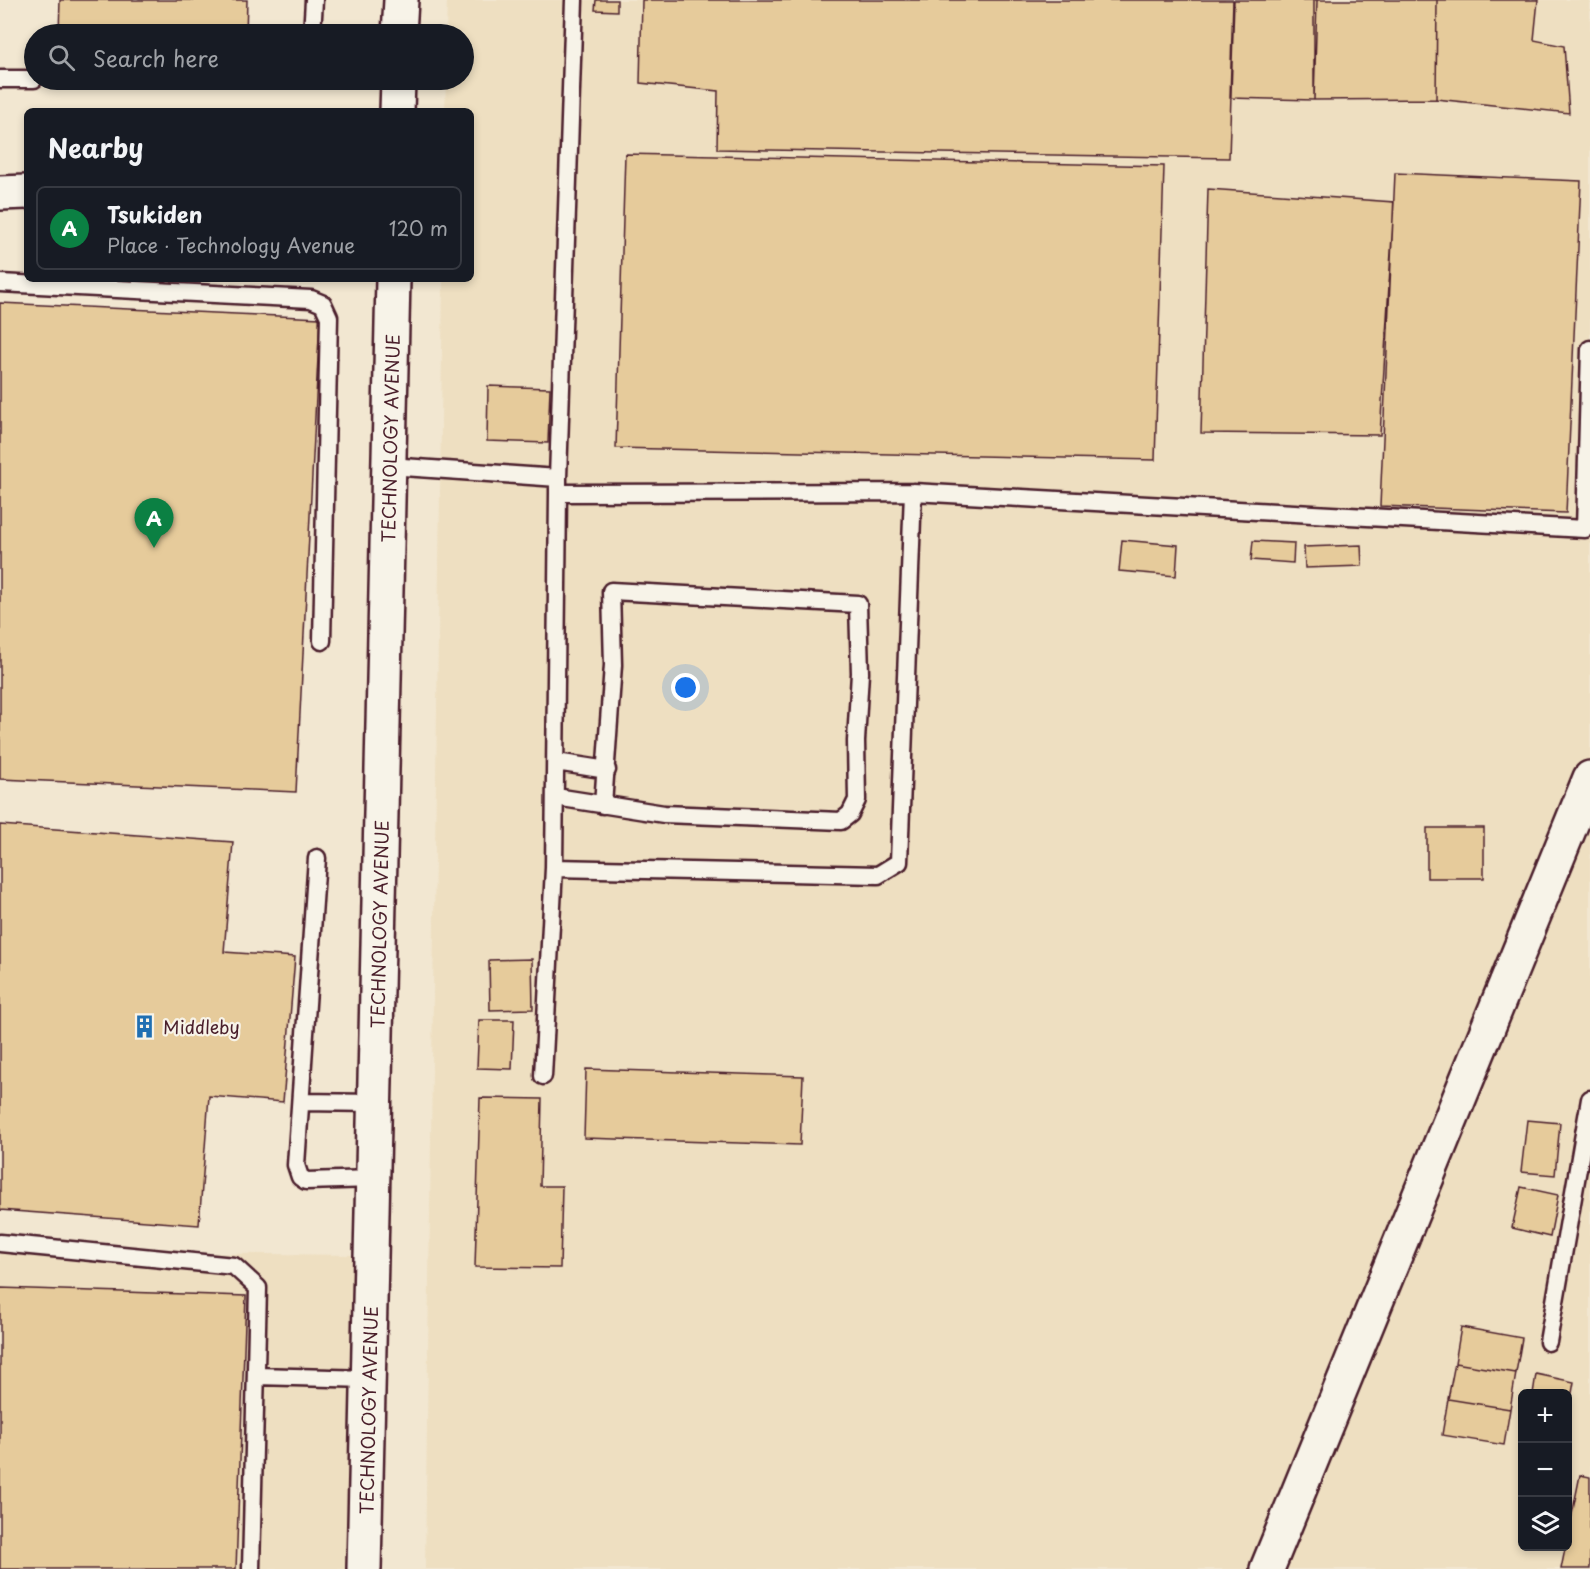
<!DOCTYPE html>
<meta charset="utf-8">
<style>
body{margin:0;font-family:"Playpen Sans",sans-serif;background:#242831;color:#f1f3f6}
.controls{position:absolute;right:18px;bottom:18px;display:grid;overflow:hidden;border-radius:9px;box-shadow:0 3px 9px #0003}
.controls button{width:54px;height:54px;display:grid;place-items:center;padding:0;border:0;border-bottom:2px solid #363941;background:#171b24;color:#f1f3f6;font:30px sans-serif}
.you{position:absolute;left:686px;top:688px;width:21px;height:21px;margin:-15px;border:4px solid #fff;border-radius:50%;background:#1a73e8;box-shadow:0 0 0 9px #1a73e833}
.badge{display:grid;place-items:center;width:39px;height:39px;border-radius:50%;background:#0b8043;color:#fff;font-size:20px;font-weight:700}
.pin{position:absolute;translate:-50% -50px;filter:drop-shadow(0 2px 3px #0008)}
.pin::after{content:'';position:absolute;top:32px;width:21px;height:18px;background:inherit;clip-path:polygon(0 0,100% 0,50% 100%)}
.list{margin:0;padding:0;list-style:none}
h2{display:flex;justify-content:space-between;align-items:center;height:78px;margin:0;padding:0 24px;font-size:26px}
h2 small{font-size:20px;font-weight:400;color:#9ea1a6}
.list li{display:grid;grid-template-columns:39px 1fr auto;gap:18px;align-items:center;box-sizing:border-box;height:84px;margin:0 12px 12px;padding:0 12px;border:2px solid #363941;border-radius:9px}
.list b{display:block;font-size:22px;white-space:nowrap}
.list p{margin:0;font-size:20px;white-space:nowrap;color:#9ea1a6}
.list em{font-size:20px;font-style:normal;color:#9ea1a6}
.icon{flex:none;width:33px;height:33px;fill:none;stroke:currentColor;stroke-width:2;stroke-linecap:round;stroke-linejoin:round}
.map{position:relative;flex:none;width:1590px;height:1569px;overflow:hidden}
.search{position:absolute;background:#171b24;box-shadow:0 3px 9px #0003;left:24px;top:24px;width:450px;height:66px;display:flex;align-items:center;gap:15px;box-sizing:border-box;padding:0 21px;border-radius:33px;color:#9ea1a6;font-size:22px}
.panel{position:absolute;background:#171b24;box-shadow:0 3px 9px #0003;left:24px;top:108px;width:450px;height:174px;border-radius:9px}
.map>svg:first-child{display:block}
</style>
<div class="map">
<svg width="1590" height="1569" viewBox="0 0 1590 1569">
<rect width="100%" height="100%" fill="#f2e7d1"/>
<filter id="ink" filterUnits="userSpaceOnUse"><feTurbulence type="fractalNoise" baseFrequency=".0167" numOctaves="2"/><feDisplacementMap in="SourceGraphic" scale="12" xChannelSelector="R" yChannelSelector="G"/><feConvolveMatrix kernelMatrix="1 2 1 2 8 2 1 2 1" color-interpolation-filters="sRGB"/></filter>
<g filter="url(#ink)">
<path fill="#eedfc1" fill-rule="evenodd" d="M447 0H1590V1569H425L443 279H471V111H445L446 80H464V34H446ZM1522 1394H1568V1546H1522Z
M0 1251 354 1255 346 1569H0Z"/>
<path fill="#e6cb9b" stroke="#4a1f2b" stroke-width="1.5" d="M60 0H247L246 34H59Z
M596 0H617V11L595 10Z
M642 0H1234L1229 158 717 149 718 91 640 83Z
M1233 0H1317L1314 100 1230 98Z
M1314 0H1437L1436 99 1314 100Z
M1437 0H1538L1534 40 1564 46 1569 113 1436 99Z
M625 154 1164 166 1155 460 616 448Z
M1395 173 1581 181 1566 513 1380 506Z
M1208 189 1394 202 1380 435 1201 433Z
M0 303 320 318 296 792 0 779Z
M488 386 550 388 548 443 487 441Z
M1122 540 1178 545 1176 576 1119 571Z
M1253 541 1294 543 1293 563 1251 560Z
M1361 545 1362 566 1305 568 1304 547Z
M0 825 233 842 224 952 295 957 283 1102 209 1096 199 1225 0 1210Z
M1427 828H1484V878H1427Z
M532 959 533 1009 490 1010 489 960Z
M479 1020H514L512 1069 477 1068Z
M586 1069 803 1076 800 1145 584 1138Z
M480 1098 542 1099 540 1186H562L560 1268 475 1267Z
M1527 1120 1560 1123 1555 1175 1521 1172Z
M1521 1187 1558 1195 1550 1237 1512 1228Z
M0 1288 246 1296 236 1569H0Z
M1461 1327 1522 1338 1516 1373 1455 1363Z
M1455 1363 1516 1373 1510 1409 1448 1399Z
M1536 1374 1574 1382 1568 1415V1394H1533Z
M1448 1399 1510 1409 1504 1445 1442 1435Z
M1580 1475 1590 1477V1569H1561Z"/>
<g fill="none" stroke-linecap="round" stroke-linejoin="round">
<defs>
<path id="service" d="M312 34 314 0
M0 79H34
M0 283 311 299 323 304 329 317 322 641
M389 466 558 478V493L913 492 1585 529 1590 349
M558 478 574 0
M556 762 607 770
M556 797 664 814 841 821 850 814 857 800 856 741 860 673 858 604 611 591 613 665 603 805
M317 858 296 1165 300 1177 306 1181 373 1179
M554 868 878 875 899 862 913 492
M543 1076 554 868 558 493
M302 1102 375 1103
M0 1243 234 1266 258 1288 251 1569
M1548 1342 1590 1099
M256 1376 369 1379"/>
<g id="minor">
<path d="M399 34 401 0"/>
<path d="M397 111 398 80"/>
<path d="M0 193 27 192"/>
<path id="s1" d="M364 1569 393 279"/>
<path d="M1267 1569 1590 778"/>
</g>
</defs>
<use href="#service" stroke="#4a1f2b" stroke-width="21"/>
<use href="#minor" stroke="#4a1f2b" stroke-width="38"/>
<use href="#service" stroke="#f7f3e8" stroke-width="16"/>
<use href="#minor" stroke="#f7f3e8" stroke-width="33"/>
</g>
</g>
<defs>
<symbol id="building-bare" viewBox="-9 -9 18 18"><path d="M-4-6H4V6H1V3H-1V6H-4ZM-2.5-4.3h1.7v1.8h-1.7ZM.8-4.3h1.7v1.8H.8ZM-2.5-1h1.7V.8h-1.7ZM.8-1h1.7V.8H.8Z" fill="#1f6fb2" stroke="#f7f3e8" stroke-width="2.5" paint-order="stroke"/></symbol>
</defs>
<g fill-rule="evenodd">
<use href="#building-bare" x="128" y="1010" width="33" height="33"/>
</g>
<g text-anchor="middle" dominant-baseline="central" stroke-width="4.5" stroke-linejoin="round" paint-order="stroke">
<g font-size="18" fill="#4a1f2b" stroke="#f7f3e8">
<text stroke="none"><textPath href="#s1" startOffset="1131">TECHNOLOGY AVENUE</textPath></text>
<text stroke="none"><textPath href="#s1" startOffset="645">TECHNOLOGY AVENUE</textPath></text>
<text stroke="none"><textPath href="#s1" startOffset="159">TECHNOLOGY AVENUE</textPath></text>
</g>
<g font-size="18" fill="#4a1f2b" stroke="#f7f3e8" text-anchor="start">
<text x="163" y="1026">Middleby</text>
</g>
</g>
</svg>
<div class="controls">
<button>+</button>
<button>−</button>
<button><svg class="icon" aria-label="layers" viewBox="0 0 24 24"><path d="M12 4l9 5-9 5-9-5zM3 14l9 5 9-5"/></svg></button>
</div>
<div class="you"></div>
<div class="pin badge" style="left:154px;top:548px">A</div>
<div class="search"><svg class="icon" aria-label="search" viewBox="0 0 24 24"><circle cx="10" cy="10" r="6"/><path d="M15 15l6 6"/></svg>Search here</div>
<section class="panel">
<h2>Nearby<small></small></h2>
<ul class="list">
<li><span class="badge">A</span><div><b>Tsukiden</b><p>Place · Technology Avenue</p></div><em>120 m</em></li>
</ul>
</section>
</div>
